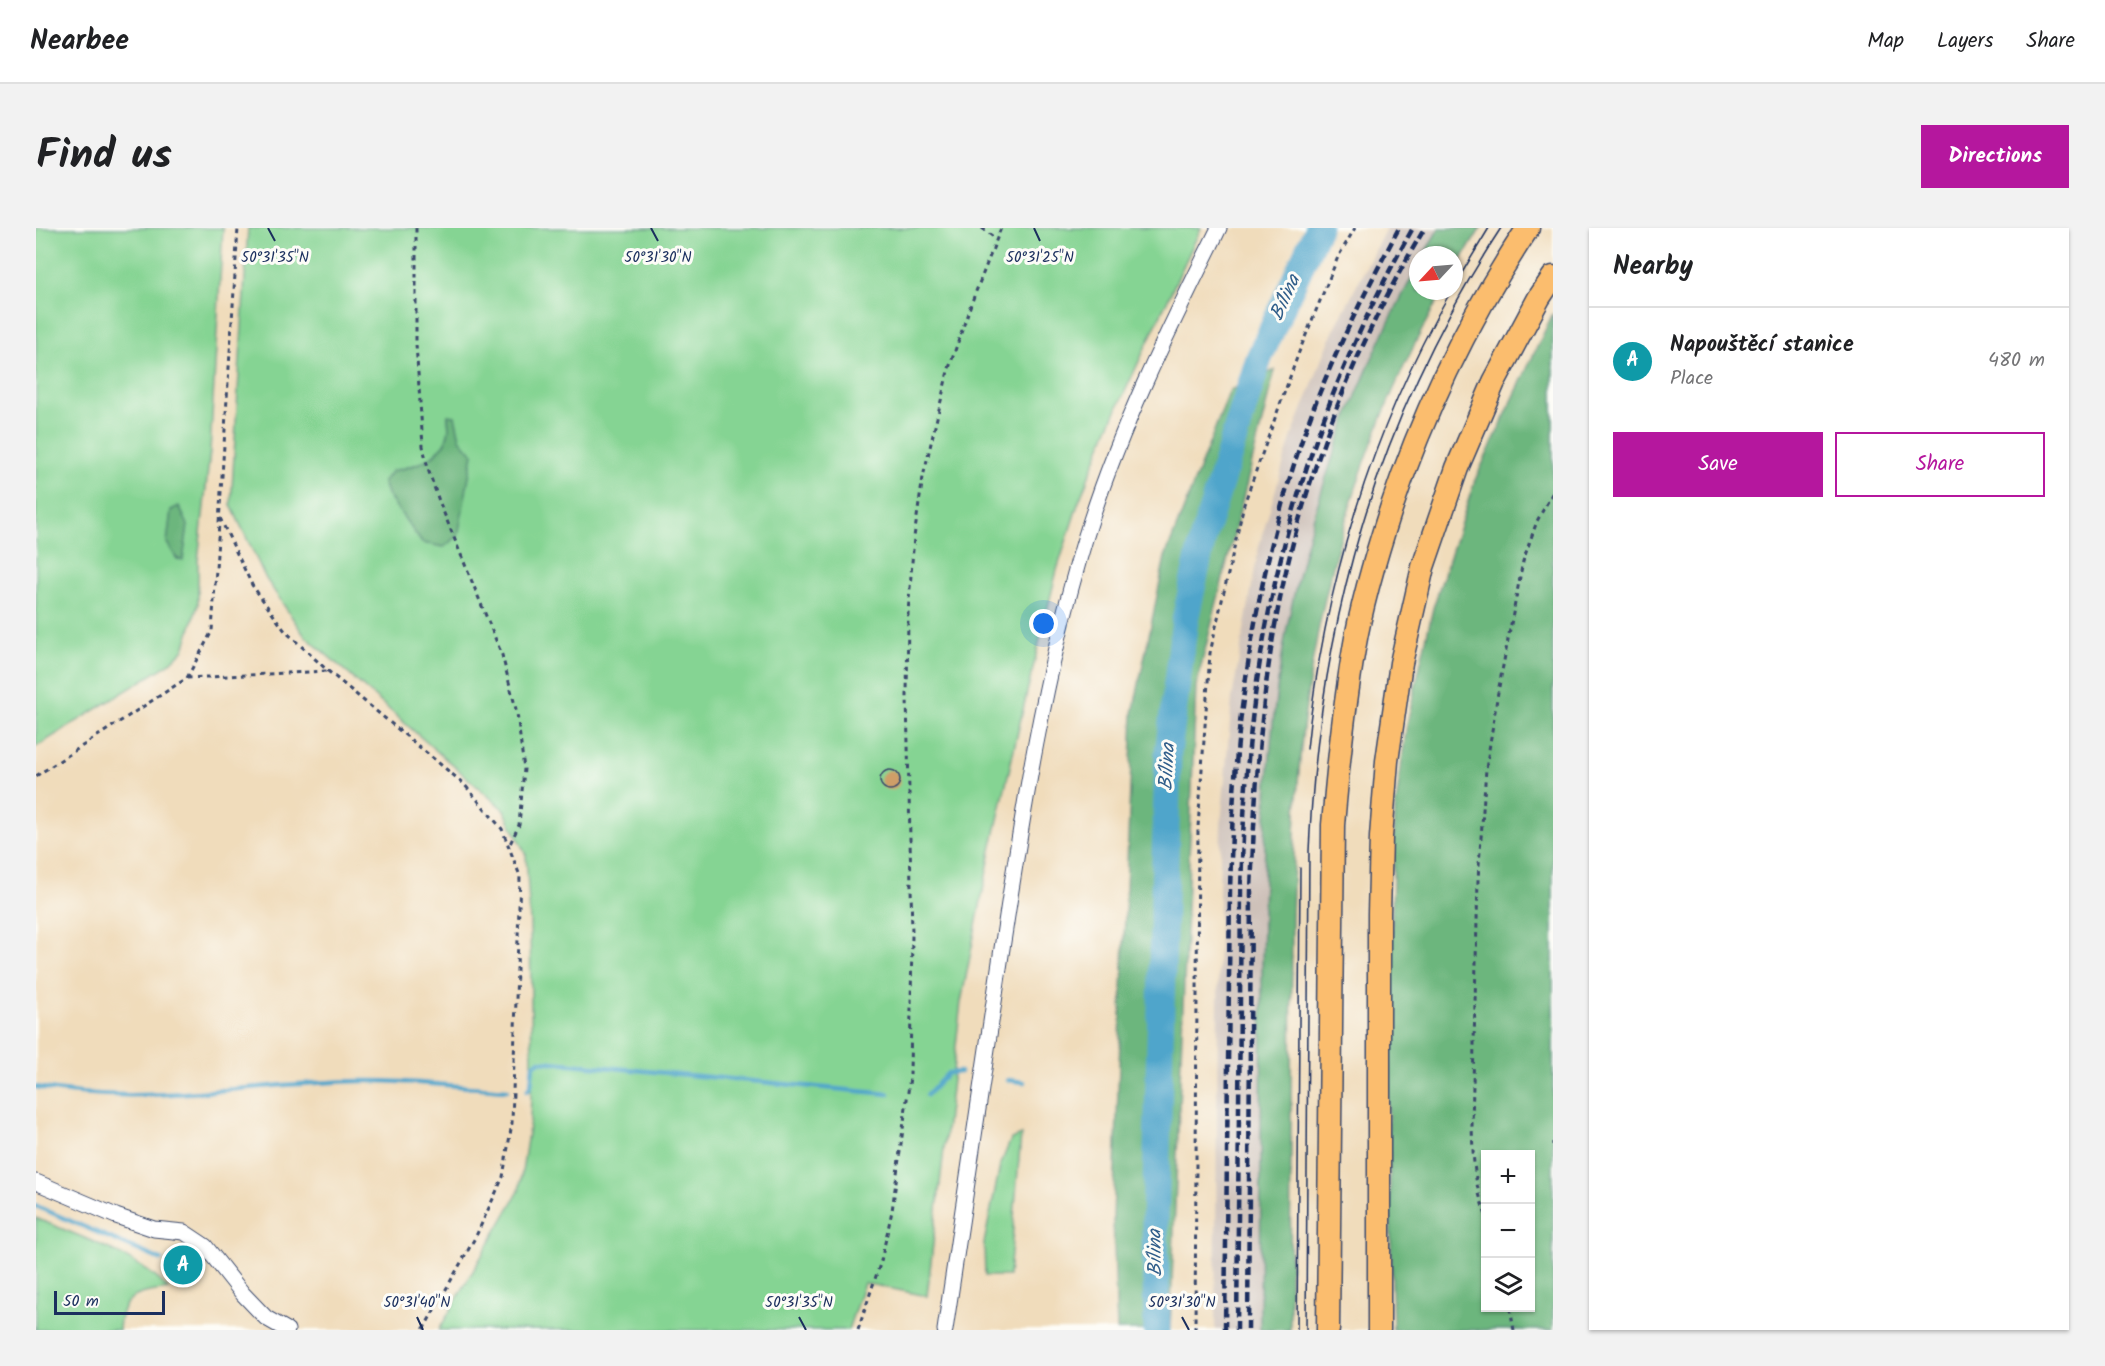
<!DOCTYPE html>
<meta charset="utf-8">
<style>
body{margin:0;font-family:Kalam,sans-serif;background:#f2f2f2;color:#202124}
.controls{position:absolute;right:18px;bottom:18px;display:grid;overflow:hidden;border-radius:0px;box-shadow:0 2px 4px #0004}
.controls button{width:54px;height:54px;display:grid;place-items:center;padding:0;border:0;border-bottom:2px solid #e0e0e0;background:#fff;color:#202124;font:30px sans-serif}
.compass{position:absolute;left:1373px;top:18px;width:54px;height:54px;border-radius:50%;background:#fff;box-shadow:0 2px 4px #0004;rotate:244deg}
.scale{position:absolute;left:18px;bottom:15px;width:111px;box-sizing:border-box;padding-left:6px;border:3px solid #1b2f5e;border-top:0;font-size:16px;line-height:21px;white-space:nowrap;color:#1b2f5e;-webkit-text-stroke:4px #fdfcf7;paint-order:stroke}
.you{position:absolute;left:1008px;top:396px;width:21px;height:21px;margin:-15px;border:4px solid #fff;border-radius:50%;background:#1a73e8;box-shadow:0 0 0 9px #1a73e833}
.badge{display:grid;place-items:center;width:39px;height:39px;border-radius:50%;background:#b5179e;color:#fff;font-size:20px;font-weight:700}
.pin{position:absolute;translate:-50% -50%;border:3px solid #fff;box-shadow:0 2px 6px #0006}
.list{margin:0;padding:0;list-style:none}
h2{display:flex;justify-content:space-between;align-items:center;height:78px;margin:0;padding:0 24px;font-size:26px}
h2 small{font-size:20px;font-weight:400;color:#757577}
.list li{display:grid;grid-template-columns:39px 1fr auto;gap:18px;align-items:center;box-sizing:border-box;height:108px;padding:0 24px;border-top:2px solid #e0e0e0}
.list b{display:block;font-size:22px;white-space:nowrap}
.list p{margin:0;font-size:20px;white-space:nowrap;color:#757577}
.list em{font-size:20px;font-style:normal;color:#757577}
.actions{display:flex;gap:12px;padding:18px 24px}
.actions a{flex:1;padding:14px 0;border:2px solid #b5179e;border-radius:0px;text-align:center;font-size:21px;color:#b5179e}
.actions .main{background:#b5179e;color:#fff}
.icon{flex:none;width:33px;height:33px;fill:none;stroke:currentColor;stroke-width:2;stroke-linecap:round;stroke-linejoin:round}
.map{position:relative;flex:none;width:1517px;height:1102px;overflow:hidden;border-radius:0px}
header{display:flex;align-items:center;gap:36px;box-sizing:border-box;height:84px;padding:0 30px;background:#fff;border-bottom:2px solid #e0e0e0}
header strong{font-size:28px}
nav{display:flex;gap:33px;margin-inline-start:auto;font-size:21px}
.intro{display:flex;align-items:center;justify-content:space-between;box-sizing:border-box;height:144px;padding:0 36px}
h1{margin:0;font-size:42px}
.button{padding:15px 27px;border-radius:0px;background:#b5179e;color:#fff;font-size:21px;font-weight:700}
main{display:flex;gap:36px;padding:0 36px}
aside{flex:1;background:#fff;border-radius:0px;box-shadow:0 2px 4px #0004}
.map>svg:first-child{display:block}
</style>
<header>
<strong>Nearbee</strong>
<nav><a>Map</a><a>Layers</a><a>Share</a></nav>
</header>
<div class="intro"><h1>Find us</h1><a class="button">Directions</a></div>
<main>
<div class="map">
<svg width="1517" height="1102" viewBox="0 0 1517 1102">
<rect width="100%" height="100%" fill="#fdfcf7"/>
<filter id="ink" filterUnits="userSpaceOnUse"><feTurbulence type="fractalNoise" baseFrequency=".0167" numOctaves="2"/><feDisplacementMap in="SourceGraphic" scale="12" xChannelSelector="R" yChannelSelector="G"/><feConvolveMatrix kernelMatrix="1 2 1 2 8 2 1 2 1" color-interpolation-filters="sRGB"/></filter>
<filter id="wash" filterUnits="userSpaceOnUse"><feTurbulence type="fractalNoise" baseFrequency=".008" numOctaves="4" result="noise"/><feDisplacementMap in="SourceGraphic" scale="24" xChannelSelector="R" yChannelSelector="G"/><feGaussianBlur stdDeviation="1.35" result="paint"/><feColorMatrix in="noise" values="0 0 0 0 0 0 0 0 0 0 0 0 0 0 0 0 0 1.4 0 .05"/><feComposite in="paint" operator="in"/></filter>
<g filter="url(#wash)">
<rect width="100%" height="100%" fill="#f0dcbb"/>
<path fill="#cec1b9" d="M1350 0H1403L1388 27H1382V38L1340 121 1319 168 1282 274 1254 383 1239 477 1230 597 1227 723 1224 1102H1179L1183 662 1185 596 1196 470 1223 318 1255 210 1297 104Z"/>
<path fill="#85d493" stroke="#508278" stroke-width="1.5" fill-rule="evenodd" d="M0 0H187L174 223 162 333V377L148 421 133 436 0 519Z
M212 0H1165L1072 200 1042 276 1021 342 991 464 955 622 925 774 891 1068 828 1055 812 1102H403L483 963 494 892 496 841 494 695 490 627 468 582 268 407 230 351 195 277ZM412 187 424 211 426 275 422 307 356 243C377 239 407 230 412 206 414 201 412 193 412 187Z
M985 907 973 1048H949L948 1015 964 938 975 911Z
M0 990C41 1008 102 1027 132 1061 101 1066 85 1066 83 1102H0Z"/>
<path fill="#6cb67d" stroke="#44726e" stroke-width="1.5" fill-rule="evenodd" d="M1403 0H1445L1418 44V27H1388Z
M1382 38V63H1407C1333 193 1286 343 1268 492 1260 558 1258 624 1256 691L1254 1102H1224C1225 983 1225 865 1226 746 1228 624 1229 500 1255 380 1280 261 1323 145 1382 38Z
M1517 85V1102H1357L1352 876 1356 685 1359 583 1371 496 1397 380 1439 252ZM1450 926H1494V1080H1450Z
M1239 142 1160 458 1134 1102H1081L1077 990 1097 485 1129 329 1194 162Z
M412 187 419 188 424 211 437 226 422 308 408 319 386 315 351 266 347 254 356 243C377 239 407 230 412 206 414 200 412 193 412 187Z
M143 278 152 297 147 332 141 331 131 315 135 282Z"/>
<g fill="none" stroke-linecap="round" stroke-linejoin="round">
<path stroke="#4fa5cb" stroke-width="4.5" d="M972 852 988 854
M0 859C109 880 217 854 326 853 372 852 424 859 471 862
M491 863 495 857 497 837 504 833 853 866
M891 867 912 845 924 844
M0 978 125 1032"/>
<path stroke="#4fa5cb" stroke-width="27" d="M1121 1102 1119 995 1132 525 1149 392 1167 310 1223 130 1282 0"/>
</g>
<g id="blocks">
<path fill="#cf9e68" d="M844 552a10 10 0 1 1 20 0a10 10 0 1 1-20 0Z
M142 1025 158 1032 153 1050 135 1043Z"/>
</g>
</g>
<g filter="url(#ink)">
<use href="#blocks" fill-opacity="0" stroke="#3b496c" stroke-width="1.5"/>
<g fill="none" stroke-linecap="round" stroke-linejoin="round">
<defs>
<path id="minor" d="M0 954 80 988 118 1001 148 1004 169 1018 207 1066 230 1090 251 1102
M909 1102C927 977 946 852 965 727 986 588 1008 446 1049 311 1082 203 1133 101 1183 0"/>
<path id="highway" d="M1292 1102 1297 597C1302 538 1308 479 1318 421 1326 373 1340 327 1355 281 1389 179 1433 89 1492 0
M1343 1102V685L1345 609 1351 533 1365 435 1387 339 1421 240 1458 154 1503 70 1517 49"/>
</defs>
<use href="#minor" stroke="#3b496c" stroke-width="17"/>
<use href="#highway" stroke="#3b496c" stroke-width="25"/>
<path stroke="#3b496c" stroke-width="3" stroke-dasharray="4.5 4.5" stroke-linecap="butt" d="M380 0V116L387 218 392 241 403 273 466 427 481 485 488 541 483 597 473 618
M946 0 960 11
M184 290 216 357 249 403 292 443 428 556 466 601 484 648 476 895 467 949 440 1008 387 1102
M151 450 292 443
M0 548 151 450 176 403 202 0
M1517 914V917
M1450 987C1438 957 1437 929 1436 898L1442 651 1450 541 1462 464 1487 333 1501 293 1517 264
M1474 1080 1478 1102
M822 1102 845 1033 856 983 874 849 876 706 871 469 872 385 878 309 887 249 912 143 935 76 965 0
M1159 1102 1162 599 1174 425 1208 276 1263 124 1302 29 1319 0"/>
<use href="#minor" stroke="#fff" stroke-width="15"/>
<use href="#highway" stroke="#fbbd6e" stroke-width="22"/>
<path stroke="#1b2f5e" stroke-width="1.5" d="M1418 58 1453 0
M1271 521C1287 361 1335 202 1415 63
M1261 1102 1264 640
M1270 1102 1273 623C1283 396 1340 191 1465 0"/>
<path stroke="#1b2f5e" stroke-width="4.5" stroke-dasharray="9 4.5" stroke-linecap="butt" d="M1189 1102 1194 662C1196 599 1198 535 1207 472 1218 385 1237 298 1265 215 1290 140 1326 70 1363 0
M1201 1102 1205 661C1207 599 1210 537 1218 475 1239 308 1293 147 1377 0
M1212 1102 1215 662C1219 568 1224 474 1242 381 1267 251 1320 113 1389 0"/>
</g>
</g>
<path fill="none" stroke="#1b2f5e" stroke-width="2" d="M232 0 239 13M615 0 622 13M998 0 1004 13M381 1089 387 1102M763 1089 770 1102M1146 1089 1153 1102"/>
<g text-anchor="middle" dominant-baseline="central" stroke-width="6" stroke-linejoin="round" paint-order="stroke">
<g font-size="20" font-style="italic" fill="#305e8a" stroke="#fdfcf7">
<text transform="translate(1250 70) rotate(-66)">Bílina</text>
<text transform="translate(1132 539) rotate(-87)">Bílina</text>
<text transform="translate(1120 1025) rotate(-91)">Bílina</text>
</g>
</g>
<g font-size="15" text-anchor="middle" fill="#1b2f5e" stroke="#fdfcf7" stroke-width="6" stroke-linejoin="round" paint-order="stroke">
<text x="1004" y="34">50°31'25"N</text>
<text x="239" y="34">50°31'35"N</text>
<text x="622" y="34">50°31'30"N</text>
<text x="381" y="1079">50°31'40"N</text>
<text x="763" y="1079">50°31'35"N</text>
<text x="1146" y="1079">50°31'30"N</text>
</g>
</svg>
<div class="controls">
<button>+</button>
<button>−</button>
<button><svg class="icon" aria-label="layers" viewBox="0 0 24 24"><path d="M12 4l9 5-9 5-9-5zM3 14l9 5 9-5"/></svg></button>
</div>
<svg class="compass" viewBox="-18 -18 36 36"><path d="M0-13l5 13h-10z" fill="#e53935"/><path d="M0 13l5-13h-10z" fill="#757577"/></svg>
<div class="scale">50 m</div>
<div class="you"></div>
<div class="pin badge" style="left:147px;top:1037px;background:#0f9aa8">A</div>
</div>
<aside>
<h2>Nearby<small></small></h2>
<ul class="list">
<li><span class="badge" style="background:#0f9aa8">A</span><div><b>Napouštěcí stanice</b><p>Place</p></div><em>480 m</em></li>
</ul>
<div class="actions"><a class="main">Save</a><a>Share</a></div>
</aside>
</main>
